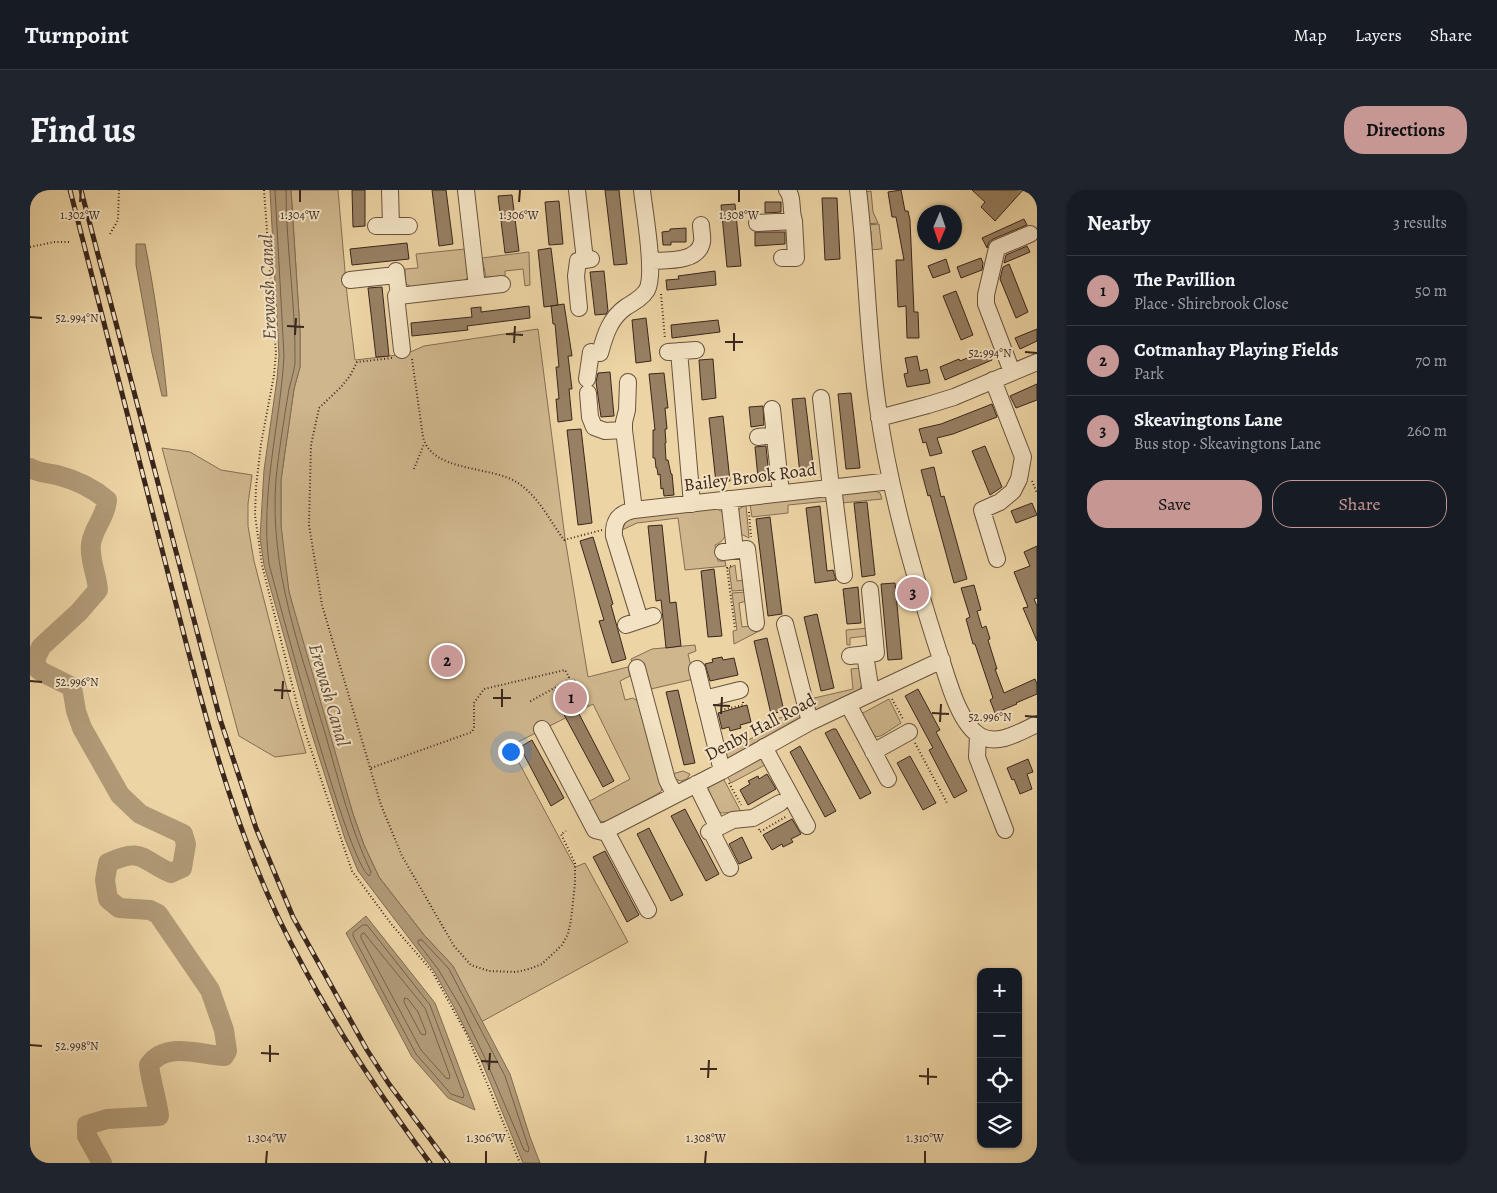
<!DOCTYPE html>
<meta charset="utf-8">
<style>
body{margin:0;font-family:Alegreya,serif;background:#20242c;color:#f1f3f6}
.controls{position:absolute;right:15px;bottom:15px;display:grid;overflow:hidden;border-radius:10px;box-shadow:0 1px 4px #0004}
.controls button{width:45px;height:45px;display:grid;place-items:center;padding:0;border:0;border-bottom:1px solid #363941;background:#171b24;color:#f1f3f6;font:25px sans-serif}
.compass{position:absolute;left:887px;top:15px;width:45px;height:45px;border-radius:50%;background:#171b24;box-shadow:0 1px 4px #0004;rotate:182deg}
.you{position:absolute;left:480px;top:561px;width:18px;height:18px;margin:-12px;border:4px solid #fff;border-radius:50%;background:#1a73e8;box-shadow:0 0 0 8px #1a73e833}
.badge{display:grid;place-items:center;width:32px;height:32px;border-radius:50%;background:#c59692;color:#111;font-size:16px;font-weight:700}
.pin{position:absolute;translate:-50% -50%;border:2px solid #fff;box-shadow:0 1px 5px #0006}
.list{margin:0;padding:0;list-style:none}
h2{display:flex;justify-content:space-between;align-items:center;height:65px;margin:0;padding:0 20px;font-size:21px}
h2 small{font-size:16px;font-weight:400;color:#9ea1a6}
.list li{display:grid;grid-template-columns:32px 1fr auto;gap:15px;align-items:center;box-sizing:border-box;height:70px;padding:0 20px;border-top:1px solid #363941}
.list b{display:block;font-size:19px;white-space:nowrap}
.list p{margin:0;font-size:16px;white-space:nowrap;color:#9ea1a6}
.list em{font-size:16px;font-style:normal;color:#9ea1a6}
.actions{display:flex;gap:10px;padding:15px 20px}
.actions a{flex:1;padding:11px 0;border:1px solid #c59692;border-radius:20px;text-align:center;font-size:18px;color:#c59692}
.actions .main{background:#c59692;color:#111}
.icon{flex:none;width:28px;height:28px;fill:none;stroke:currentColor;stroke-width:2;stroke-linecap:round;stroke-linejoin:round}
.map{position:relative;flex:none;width:1007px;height:973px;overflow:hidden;border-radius:20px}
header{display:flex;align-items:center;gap:30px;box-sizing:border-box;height:70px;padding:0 25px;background:#171b24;border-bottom:1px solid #363941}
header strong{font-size:24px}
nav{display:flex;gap:28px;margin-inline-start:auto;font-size:18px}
.intro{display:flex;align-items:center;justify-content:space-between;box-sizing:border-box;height:120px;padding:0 30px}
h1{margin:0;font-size:35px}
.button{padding:12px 22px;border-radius:20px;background:#c59692;color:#111;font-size:18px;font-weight:700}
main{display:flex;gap:30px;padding:0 30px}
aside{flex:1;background:#171b24;border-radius:20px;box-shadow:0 1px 4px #0004}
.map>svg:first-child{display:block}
</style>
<header>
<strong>Turnpoint</strong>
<nav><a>Map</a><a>Layers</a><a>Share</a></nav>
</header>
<div class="intro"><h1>Find us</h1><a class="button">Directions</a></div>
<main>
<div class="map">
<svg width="1007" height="973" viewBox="0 0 1007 973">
<rect width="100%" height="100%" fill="#edd4a4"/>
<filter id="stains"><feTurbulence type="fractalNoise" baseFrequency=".004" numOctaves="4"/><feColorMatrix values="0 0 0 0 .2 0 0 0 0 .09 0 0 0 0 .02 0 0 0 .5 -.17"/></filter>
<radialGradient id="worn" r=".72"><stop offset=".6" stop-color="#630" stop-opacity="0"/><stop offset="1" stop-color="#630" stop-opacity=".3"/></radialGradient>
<path fill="#cfb68d" stroke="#846e54" d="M261 0H308L317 104 325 170 376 164 394 156 508 139 535 348 558 487 598 477 600 486 590 491 595 510 603 508 609 512 631 596 632 600 629 603 577 632 568 631 558 612 600 589 563 514 480 556 545 677 555 673 598 752 451 832 423 776 394 745 349 687 334 655 323 624 273 456 259 402 254 370 251 335V290L264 199 270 177V141Z
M841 1 843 22 848 33 837 34 835 2Z
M849 34 852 59 839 60 842 56 841 41 838 39V35Z
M435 59 438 87 434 91 382 97 376 94 375 79 388 78 386 64Z
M499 62 500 95 495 96 493 79 475 81V86L456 87 452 68Z
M132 258 160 262 191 280 222 285 218 314V336L224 371 259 507 276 563 245 567 209 546Z
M845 301 850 303 852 309 812 313 811 306 813 304Z
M798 305 799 311 758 315V323L722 327 720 314Z
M716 315 719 348 711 344 708 323 709 319Z
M685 318 693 322C695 335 701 349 685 355L688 371H695L696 376 655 380 648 328 607 333 592 340 596 331 605 327Z
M705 375 707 391 715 390 716 400 702 401 699 378Z
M716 402 717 411 709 413 712 437 729 435 732 433 733 439 704 454 703 441 707 440 702 403Z
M839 438 841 452 837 453 836 446 820 448V455H817L816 440Z
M665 455 666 461 658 464 664 489 621 499 613 472 602 474 601 469 622 459Z
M830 478 832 494 830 499 784 521 780 509 823 499 821 479Z
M859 509 871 533C843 551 847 554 831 524Z
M771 522 772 526 696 569 693 564 733 542 731 533Z
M729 569 732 570 735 575 701 593 697 586Z
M653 581 660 584 657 589 651 591 645 589 642 584Z
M693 588 711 622 692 623 687 621 678 599 680 596Z"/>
<path fill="#b09976" stroke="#816b52" d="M240 0H261L270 141V177L264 199 251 290V335L259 402 323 624 334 655 349 687 394 745 423 776 480 884 500 947 510 973H493L451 870 425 819 404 781 328 681 315 649 279 535 234 375 230 348 234 280 247 189 249 166Z
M106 54H115C125 104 132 155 137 206H132L122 163 106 75Z
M336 726 405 813 445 920 418 908 382 867 316 743Z"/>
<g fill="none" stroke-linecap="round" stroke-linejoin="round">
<path stroke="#756049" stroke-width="1" d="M245 0 254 166C250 236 230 303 239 374 250 415 318 673 339 686L341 682C320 638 309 591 295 543 270 459 239 379 246 289 249 259 254 229 259 199 261 191 264 182 265 173 266 116 256 58 256 0
M333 735H337L400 815 434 905 433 908 421 904 386 864 323 746V743Z
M334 743 395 818 420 886 419 889 416 888 391 860 331 748V745Z
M389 750H392L419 779 475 886 499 959 498 962 494 960 455 868 430 816 408 779 388 753Z
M375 808 378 809 388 822 396 842 395 845 391 844 374 812Z"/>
<path stroke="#b09976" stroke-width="20" d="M0 278C9 283 18 283 27 285 46 290 63 298 77 310 76 327 63 338 61 354 59 369 67 385 68 400L49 422 11 457 5 470 8 479 12 482 42 497 46 521 52 538 90 605 110 624 153 644 156 654 152 678 141 683C112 671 113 656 78 673L75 690 78 709 89 718 120 720 128 724 180 800 194 840 197 861 194 866C170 865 136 851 119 875 121 892 127 909 129 926L77 929 57 935V946L72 973"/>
</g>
<path fill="#978063" stroke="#3a261c" d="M322 0H335V36L323 37Z
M402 0H416L423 54 409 56Z
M575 0H589L597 74 584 75Z
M871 0 875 21H878L880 30 884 122H888L889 148H877L876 116 868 117 866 70H874L866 27H862L858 2Z
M942 0H993L965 31 951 17 955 12Z
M482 5 489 61 475 63 468 6Z
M792 8H807L810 69 795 70Z
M529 11 533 54 519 55 515 12Z
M735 12H751V22L735 23Z
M705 14 711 76 697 77 691 15Z
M994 29 997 35 963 49 959 52 957 58 952 48Z
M656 38V52H641V55H633L632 42 640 41V39Z
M725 42H755V54L725 56Z
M377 53 379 69 322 75 320 59Z
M997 56 1000 62 974 73 976 65Z
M521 58 528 115 514 117 508 60Z
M951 68 953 73 952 80 931 88 927 77Z
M916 69 920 82 903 88 898 76Z
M979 74 998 122 986 128 970 89 973 77Z
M574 81 578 121 576 124 565 125 560 82Z
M685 81 686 95 637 100 636 90 649 89 648 86Z
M352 97 359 166 346 167 338 98Z
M926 101 943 145 931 150 913 106Z
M534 114 542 166H538L542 199H539L542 230 528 232 526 209H529L526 177H529L525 134H523L521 116Z
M499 116 500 128 437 136 438 140 382 146 381 133 442 127 441 118 451 117V122Z
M616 128 621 171 606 173 602 130Z
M688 130 690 142 642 148 641 135Z
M1007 139V151L990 159 985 148Z
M957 160 962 170 915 190 910 177 929 169 930 171Z
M887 166 890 181 897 179 900 193 877 197 874 184 878 183 875 168Z
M683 169 686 208 672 210 669 170Z
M580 182 584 226 571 227 566 192 568 183Z
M634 183 638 218H635L637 239H635L636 253H635L636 270H638L641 284H642L644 305 634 306 633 298 631 299 630 284 628 285 627 278H626L625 268H623V240H625L619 184Z
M1007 194V210L986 218 980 206Z
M821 203 830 278 816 279 808 204Z
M775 208 784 283 770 284 762 209Z
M962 214 967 227 923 244 907 248 912 263 900 266 896 252 893 253 889 239 911 234Z
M733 216 734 235 721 237 719 217Z
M693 226 700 291 686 293 679 228Z
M551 239 562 333 548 335 537 240Z
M736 256 739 287 728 288 725 257Z
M955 256 972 297 960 305 942 261Z
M904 277 911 307 914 306 937 389 924 393 900 305 898 306 891 280Z
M837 312 845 385 832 387 824 313Z
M1002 313 1007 325 986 333 981 321Z
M790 316 797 381 803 380 806 390 785 393 776 318Z
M740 327 752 424 738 426 726 329Z
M632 335 640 413 646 412 651 456 636 458 631 410 626 411 618 336Z
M563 347 583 414 581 415 596 469 582 473 569 431 574 430 550 351Z
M1007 356V408L1004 409 1007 416V451L993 418 998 417 984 382 1000 376 994 362Z
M684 379 692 446 678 447 671 381Z
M865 393 872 469 858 470 851 394Z
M944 395 951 420 947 421 952 438 956 436 960 449 958 450 967 479H965L974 503 1005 489 1007 494V504L986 513 987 514 965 523 960 510 963 508 945 454H943L936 429 940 427 931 398Z
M828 397 831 433 817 434 813 399Z
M787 424 804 498 791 501 774 427Z
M737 448 754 521 741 524 724 451Z
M692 467 693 470 704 468 708 485 680 491 675 474 683 472 682 469Z
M545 490 558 515 547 520 584 591 573 597 531 519 533 518 524 501Z
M888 499 910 540 906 542 937 601 924 608 899 560 903 558 875 506Z
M648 500 665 573 654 575 636 502Z
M717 515 721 532 710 535 711 538 700 541 699 537 692 539 688 523Z
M803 539H806L841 603 830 609 795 543Z
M502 550 534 608 521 616 490 557Z
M770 556 806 621 795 627 760 562Z
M880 566 906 613 893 620 867 573Z
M998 569 1003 582 997 584 1002 599 990 604 984 589 982 590 977 578Z
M737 584 746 599 718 615 710 600 720 594 718 591 728 586 729 589Z
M655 619 689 684 676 691 641 626Z
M762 629 771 644 761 649 763 652 753 657 752 654 742 660 733 645Z
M619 638 653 705 641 711 607 644Z
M712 647 722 668 709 674 699 654Z
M575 661 609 725 597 732 563 667Z"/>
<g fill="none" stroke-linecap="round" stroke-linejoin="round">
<defs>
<path id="minor" d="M360 0 361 36
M436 0 447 97
M547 0 555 70
M828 0C837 72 837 146 848 218 859 299 884 385 909 463 917 486 928 533 950 546 968 556 990 542 1007 534
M727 33 764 31
M346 36H379
M752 68H766L764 31C760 20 764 8 757 0
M620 71C636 70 668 73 672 52 673 47 671 40 671 35
M366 81 369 106 472 94
M320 90 366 85
M369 106H366L372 160
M549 118 546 86 548 71 561 69
M649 161 662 314
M638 162 666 160
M570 163C575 145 580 128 596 117 604 112 612 108 617 100 626 83 614 21 612 0
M982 182 956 114V105L967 58 1000 44
M557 189 561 162
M963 190 993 267 989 289 983 301 970 312 952 320 967 369
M558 203 560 227 564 237 575 241 594 240 604 320
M791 208 801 298
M742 219 751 303
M849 228 898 215 924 207 1007 172
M594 240V232L597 220 598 192
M728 247 745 245
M803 297 814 385
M699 309 705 360
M693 362 717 359 726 433
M610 430 584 346C583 331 589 323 604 320L861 291
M755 434 780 532
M596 435 623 426
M835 464 841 503
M820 466 846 463 840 400
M607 478 637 590 645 605
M667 479 692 581
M674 509 710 500
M818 514 858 589
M512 539 565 640 573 642 692 581 780 532 912 470
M948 545 947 567 975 640
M734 557 777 636
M843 562 879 542
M666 594 688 638
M576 641 618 720
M681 641 700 678
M679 642 703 630 723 628 750 613"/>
</defs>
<use href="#minor" stroke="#67523e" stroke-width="18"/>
<path stroke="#3a261c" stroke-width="2" stroke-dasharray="1 2.5" stroke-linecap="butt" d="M234 0 246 163 244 185 231 254 226 297 225 325 232 375 271 530 322 681 362 735 402 781 437 845 490 973
M80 44 88 30 89 0
M0 57 24 52H41
M631 104 635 149
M362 168 327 172 320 186 311 197 289 218 281 255 279 335 292 415 351 615 372 666 424 756 441 775 459 781 486 782 499 779 512 774 532 755 538 744 541 730 545 693V673L531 644 536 641
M382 169 393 247C402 283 461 275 488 293 509 307 520 331 534 350L572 340
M384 279 394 254
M1002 291 1007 303
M719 322 721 347
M701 376 697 378 705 438
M862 509 873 529
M691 520 713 515V512
M885 553 917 613
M341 578 442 542 444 537V513L454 499 535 480 539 487 537 491 499 512
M699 593 711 615
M729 639 730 642 757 626"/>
<use href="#minor" stroke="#f3e3c4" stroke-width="16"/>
<defs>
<path id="rail" d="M40 0C73 129 106 258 139 387 169 503 197 619 248 727 290 815 342 895 400 973
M51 0 190 529 226 638 263 727 337 860 359 894 418 973"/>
</defs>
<use href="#rail" stroke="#3a261c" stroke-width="5"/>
<use href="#rail" stroke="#f3e3c4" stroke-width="3" stroke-dasharray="9" stroke-linecap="butt"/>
</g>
<path fill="none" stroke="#3a261c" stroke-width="2" d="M50 12 51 0M270 12V0M489 12 490 0M709 12V0M0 127 12 128M257 136 274 137M476 144 493 145M265 145 266 128M695 152H713M484 153 485 136M704 161V143M995 162 1007 163M0 491 12 492M244 500 261 501M463 508H481M252 509 253 491M683 515 700 516M472 517V499M902 523 919 524M691 524 692 507M995 526 1007 527M910 532 911 514M0 855 12 856M231 863 249 864M451 871 468 872M240 872V855M670 879H687M459 880 460 863M889 886 907 887M678 888 679 870M898 895V878M236 973 237 961M456 973V961M675 973 676 961M895 973V961"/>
<g text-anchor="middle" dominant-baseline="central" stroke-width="4" stroke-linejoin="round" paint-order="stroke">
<g font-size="18" fill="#3a261c" stroke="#f3e3c4">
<text transform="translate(720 287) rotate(-7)">Bailey Brook Road</text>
<text transform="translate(730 537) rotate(-28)">Denby Hall Road</text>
</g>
<g font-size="19" font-style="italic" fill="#5d4837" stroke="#f3e3c4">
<text transform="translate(238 97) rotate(-92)">Erewash Canal</text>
<text transform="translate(299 505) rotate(74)">Erewash Canal</text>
</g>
</g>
<g font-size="12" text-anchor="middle" fill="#3a261c" stroke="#f3e3c4" stroke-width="4" stroke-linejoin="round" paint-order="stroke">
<text x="50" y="29">1.302°W</text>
<text x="270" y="29">1.304°W</text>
<text x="489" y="29">1.306°W</text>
<text x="709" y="29">1.308°W</text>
<text x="47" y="132">52.994°N</text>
<text x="960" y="167">52.994°N</text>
<text x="47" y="496">52.996°N</text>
<text x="960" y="531">52.996°N</text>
<text x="47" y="860">52.998°N</text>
<text x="237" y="952">1.304°W</text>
<text x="456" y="952">1.306°W</text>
<text x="676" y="952">1.308°W</text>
<text x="895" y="952">1.310°W</text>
</g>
<rect width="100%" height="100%" filter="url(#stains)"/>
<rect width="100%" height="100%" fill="url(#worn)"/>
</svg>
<div class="controls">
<button>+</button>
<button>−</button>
<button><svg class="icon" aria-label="locate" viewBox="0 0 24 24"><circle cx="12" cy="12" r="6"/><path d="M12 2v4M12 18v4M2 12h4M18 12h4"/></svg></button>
<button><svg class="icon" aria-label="layers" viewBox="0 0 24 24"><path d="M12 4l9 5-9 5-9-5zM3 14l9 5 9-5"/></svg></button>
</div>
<svg class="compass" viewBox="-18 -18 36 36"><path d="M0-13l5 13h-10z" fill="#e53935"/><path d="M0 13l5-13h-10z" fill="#9ea1a6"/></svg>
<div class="you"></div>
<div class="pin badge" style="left:541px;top:508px">1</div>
<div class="pin badge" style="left:417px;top:471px">2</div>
<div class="pin badge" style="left:883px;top:403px">3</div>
</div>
<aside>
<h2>Nearby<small>3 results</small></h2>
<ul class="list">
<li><span class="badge">1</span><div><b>The Pavillion</b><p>Place · Shirebrook Close</p></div><em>50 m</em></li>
<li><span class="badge">2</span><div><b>Cotmanhay Playing Fields</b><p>Park</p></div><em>70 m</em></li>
<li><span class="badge">3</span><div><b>Skeavingtons Lane</b><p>Bus stop · Skeavingtons Lane</p></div><em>260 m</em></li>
</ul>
<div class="actions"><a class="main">Save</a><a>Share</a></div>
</aside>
</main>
